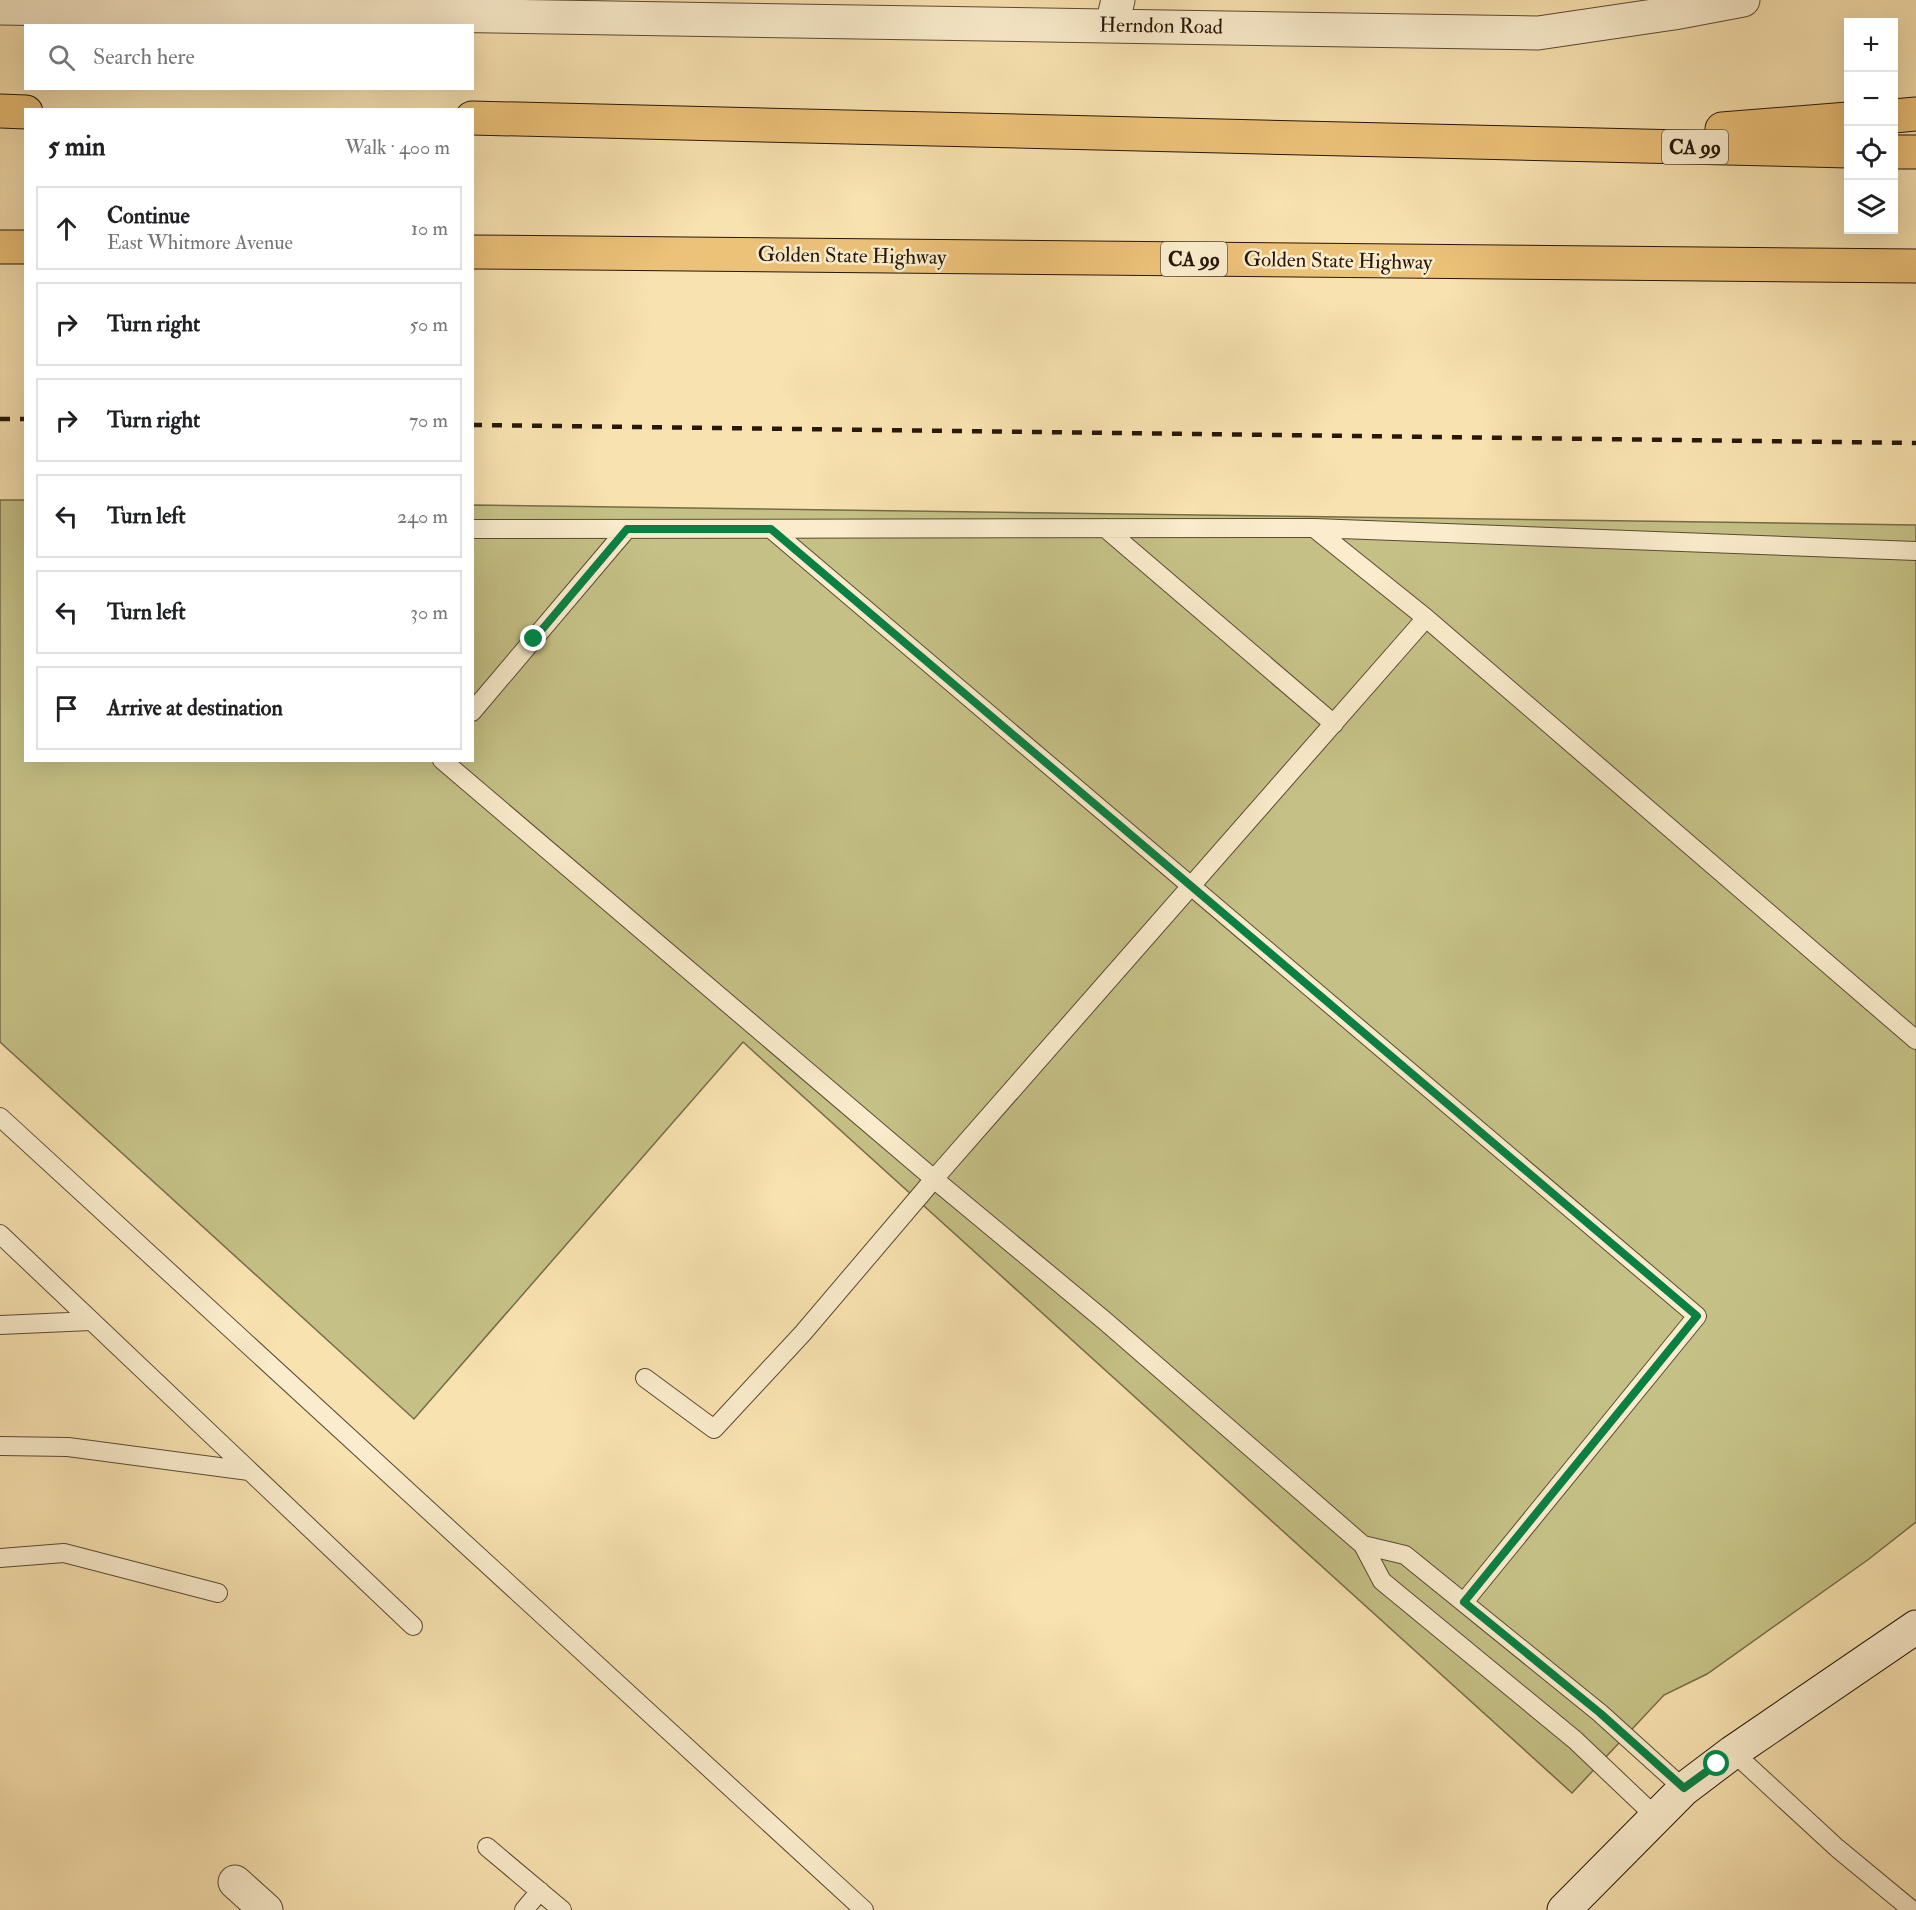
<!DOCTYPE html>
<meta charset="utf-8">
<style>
body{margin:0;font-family:"IM FELL Double Pica",serif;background:#f2f2f2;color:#202124}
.controls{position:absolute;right:18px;top:18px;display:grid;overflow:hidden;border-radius:0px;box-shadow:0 6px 24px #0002}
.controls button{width:54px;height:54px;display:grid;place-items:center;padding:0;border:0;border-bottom:2px solid #e0e0e0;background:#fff;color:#202124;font:30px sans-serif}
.stop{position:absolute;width:18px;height:18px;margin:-14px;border:4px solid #0b8043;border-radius:50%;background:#fff}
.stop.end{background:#0b8043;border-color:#fff;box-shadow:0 2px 6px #0008}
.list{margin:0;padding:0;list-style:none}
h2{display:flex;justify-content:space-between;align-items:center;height:78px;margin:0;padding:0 24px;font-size:26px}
h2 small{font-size:20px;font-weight:400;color:#757577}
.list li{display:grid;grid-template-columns:39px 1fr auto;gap:18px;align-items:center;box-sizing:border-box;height:84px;margin:0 12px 12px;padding:0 12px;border:2px solid #e0e0e0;border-radius:0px}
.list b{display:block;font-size:22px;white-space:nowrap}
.list p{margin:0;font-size:20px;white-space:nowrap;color:#757577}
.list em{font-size:20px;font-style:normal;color:#757577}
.icon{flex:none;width:33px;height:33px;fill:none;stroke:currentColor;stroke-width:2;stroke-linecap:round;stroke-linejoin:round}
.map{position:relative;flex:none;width:1916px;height:1910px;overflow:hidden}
.search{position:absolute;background:#fff;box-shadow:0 6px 24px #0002;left:24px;top:24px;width:450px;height:66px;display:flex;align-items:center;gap:15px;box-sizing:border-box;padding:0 21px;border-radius:0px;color:#757577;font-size:22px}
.panel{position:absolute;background:#fff;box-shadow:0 6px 24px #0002;left:24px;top:108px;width:450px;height:654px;border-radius:0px}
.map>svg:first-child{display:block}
</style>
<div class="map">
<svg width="1916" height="1910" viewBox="0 0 1916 1910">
<rect width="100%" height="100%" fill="#f8e2b0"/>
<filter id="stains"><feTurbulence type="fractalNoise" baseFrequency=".00333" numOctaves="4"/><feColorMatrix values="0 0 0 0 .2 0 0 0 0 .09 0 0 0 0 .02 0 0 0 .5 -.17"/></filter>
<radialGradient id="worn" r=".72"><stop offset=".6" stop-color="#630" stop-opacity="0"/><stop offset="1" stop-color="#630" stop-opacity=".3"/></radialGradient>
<path fill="#c5c186" stroke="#766c47" stroke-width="1.5" d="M0 500H25L26 760H472L473 505 1916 525V1522L1869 1559 1707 1674 1664 1695 1572 1793 743 1042 414 1419 0 1042Z"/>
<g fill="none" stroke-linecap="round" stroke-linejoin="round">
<defs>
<path id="service" d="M1105 528 1334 724
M1314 528 1916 551
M472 529 1314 528 1426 618
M771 529 1697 1316 1464 1602
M472 712 627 529
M442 760 934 1179 1426 618 1916 1040
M0 1117 864 1910
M0 1234 413 1626
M0 1325 91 1321
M645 1378 714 1429 803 1333 934 1179 1105 1321 1363 1545
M0 1446 68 1447 249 1471
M0 1558 64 1553 218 1593
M1733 1752 1837 1848 1912 1910
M1656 1817 1575 1740 1382 1581 1363 1545 1405 1555 1600 1713 1684 1789
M487 1847 562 1910
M524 1910 540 1891"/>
<path id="minor" d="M1112 25 1118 0
M235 1882 266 1910"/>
<path id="tertiary" d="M0 8 1538 33 1674 13 1743 0"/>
<path id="secondary" d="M1564 1910 1684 1789 1733 1752 1916 1627"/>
<path id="motorway" d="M0 111 26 112
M1894 116 1916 114
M472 118 1848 151
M1722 129 1848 119
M1894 152H1916
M0 247H26
M472 252 1916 266"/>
</defs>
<use href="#service" stroke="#5b4a32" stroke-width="20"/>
<use href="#minor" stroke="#5b4a32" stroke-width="35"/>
<use href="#tertiary" stroke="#5b4a32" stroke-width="35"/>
<use href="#secondary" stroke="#271708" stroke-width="35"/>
<use href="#motorway" stroke="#271708" stroke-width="35"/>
<use href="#service" stroke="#faeccc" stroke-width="18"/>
<use href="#minor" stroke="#faeccc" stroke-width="33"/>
<use href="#tertiary" stroke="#faeccc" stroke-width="33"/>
<use href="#secondary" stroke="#faeccc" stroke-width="33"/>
<use href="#motorway" stroke="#ecc178" stroke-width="33"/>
<path stroke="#271708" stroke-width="4.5" stroke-dasharray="10 10" stroke-linecap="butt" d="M0 419H26
M472 425 1916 443"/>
</g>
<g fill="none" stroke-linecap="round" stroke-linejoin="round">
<path stroke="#0b8043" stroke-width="8" d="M534 639 627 529H771L1697 1316 1464 1602 1600 1713 1684 1788 1717 1764"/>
</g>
<g text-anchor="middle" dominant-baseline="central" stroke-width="5" stroke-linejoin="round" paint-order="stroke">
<g fill="#faeccc" stroke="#665743" stroke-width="1.5">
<rect x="1662" y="130" width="66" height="34" rx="4.5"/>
<rect x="1161" y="242" width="66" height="34" rx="4.5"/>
</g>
<g font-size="20" font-weight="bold" fill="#271708">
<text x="1695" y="147">CA 99</text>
<text x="1194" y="259">CA 99</text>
</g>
<g font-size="21" fill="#271708" stroke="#faeccc">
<text transform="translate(1161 26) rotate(1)">Herndon Road</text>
<text transform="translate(852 256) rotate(1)">Golden State Highway</text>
<text transform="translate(1338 261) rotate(1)">Golden State Highway</text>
</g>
</g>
<rect width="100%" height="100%" filter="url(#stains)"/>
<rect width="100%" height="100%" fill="url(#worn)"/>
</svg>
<div class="controls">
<button>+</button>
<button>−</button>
<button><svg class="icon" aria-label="locate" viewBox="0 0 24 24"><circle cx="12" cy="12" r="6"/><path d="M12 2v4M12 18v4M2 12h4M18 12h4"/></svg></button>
<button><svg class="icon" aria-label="layers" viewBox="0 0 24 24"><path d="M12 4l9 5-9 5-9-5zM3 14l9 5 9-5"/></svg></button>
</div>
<div class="stop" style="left:1717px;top:1764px"></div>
<div class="stop end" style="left:534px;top:639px"></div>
<div class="search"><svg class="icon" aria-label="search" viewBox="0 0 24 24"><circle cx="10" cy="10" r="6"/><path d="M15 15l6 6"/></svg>Search here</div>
<section class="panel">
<h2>5 min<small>Walk · 400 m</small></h2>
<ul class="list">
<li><svg class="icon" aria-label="ahead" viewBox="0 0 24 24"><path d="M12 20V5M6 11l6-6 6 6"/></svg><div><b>Continue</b><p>East Whitmore Avenue</p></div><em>10 m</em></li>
<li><svg class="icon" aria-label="right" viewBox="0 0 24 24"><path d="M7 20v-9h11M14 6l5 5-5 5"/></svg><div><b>Turn right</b></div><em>50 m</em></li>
<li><svg class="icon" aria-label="right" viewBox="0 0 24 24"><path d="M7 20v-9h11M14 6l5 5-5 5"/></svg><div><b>Turn right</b></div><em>70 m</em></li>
<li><svg class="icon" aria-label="left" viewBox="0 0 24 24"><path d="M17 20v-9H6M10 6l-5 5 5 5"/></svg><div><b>Turn left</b></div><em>240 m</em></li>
<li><svg class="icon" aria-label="left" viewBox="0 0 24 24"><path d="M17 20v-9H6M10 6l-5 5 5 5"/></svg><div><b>Turn left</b></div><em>30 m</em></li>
<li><svg class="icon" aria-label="arrive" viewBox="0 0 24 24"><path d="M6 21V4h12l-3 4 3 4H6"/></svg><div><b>Arrive at destination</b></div></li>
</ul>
</section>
</div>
